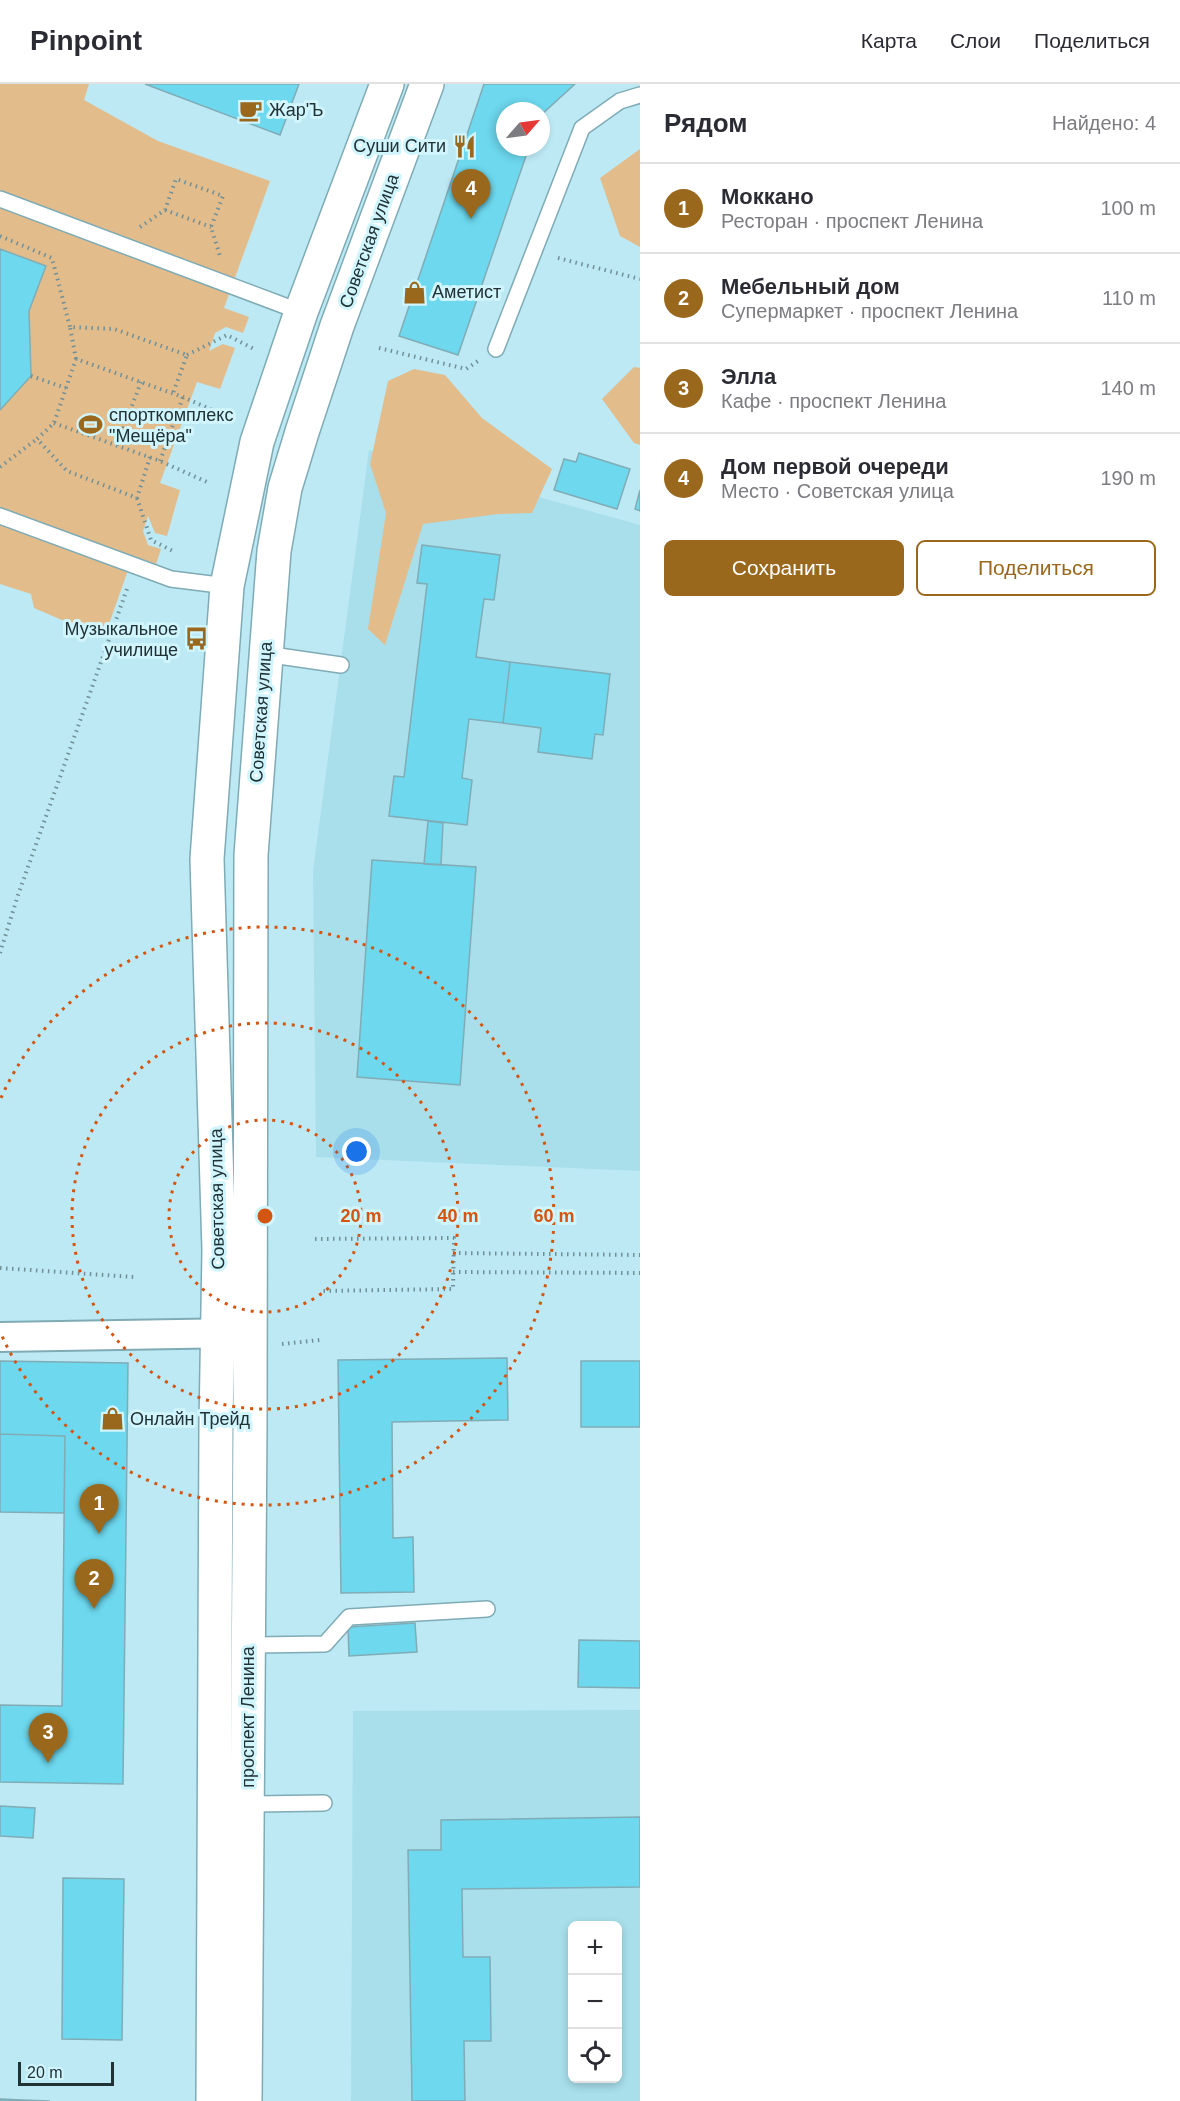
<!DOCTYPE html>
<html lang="ru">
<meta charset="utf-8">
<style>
body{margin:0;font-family:Helvetica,sans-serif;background:#f2f2f3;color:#2b2b33}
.controls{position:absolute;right:18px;bottom:18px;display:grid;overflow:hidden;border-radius:9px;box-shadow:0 3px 9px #0003}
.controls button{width:54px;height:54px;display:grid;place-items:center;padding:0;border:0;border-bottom:2px solid #e1e1e2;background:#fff;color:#2b2b33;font:30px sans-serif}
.compass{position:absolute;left:496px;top:18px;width:54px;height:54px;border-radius:50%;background:#fff;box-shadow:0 3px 9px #0003;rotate:62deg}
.scale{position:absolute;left:18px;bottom:15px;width:96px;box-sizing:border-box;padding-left:6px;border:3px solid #203236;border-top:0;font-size:16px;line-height:21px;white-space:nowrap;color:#203236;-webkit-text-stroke:4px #d1f5fd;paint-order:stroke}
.you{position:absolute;left:357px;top:1068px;width:21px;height:21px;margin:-15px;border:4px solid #fff;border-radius:50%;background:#1a73e8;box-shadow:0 0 0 9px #1a73e833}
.badge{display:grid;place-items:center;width:39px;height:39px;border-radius:50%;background:#9a681c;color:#fff;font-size:20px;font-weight:700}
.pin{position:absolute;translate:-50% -50px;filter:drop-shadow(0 2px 3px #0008)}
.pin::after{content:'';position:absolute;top:32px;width:21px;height:18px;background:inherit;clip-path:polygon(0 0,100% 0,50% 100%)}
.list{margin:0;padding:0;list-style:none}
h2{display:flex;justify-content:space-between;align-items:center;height:78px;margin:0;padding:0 24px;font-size:26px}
h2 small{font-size:20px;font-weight:400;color:#7c7c81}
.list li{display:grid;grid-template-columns:39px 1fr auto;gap:18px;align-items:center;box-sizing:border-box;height:90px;padding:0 24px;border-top:2px solid #e1e1e2}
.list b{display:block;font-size:22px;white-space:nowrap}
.list p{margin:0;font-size:20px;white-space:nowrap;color:#7c7c81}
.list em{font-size:20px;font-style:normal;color:#7c7c81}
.actions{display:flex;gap:12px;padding:18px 24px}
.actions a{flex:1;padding:14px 0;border:2px solid #9a681c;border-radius:9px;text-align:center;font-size:21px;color:#9a681c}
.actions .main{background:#9a681c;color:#fff}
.icon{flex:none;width:33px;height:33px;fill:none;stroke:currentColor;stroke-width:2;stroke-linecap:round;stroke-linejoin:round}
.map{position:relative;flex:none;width:640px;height:2017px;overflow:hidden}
header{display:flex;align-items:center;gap:36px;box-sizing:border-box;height:84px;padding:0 30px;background:#fff;border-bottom:2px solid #e1e1e2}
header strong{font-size:28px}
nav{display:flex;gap:33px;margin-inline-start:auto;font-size:21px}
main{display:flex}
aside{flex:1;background:#fff}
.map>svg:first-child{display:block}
</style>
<header>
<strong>Pinpoint</strong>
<nav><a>Карта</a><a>Слои</a><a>Поделиться</a></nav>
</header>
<main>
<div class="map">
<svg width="640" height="2017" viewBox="0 0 640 2017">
<rect width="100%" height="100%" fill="#bce9f4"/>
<path fill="#a8dfeb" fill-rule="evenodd" d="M369 366 640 441V1087L316 1073 313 787Z
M640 1626V2017H351L353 1627ZM572 1842H618V1994H572Z"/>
<path fill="#e3bc8c" d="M0 0H89L84 16 158 57 270 97 224 224 249 233 243 249 226 243 215 249 209 267 223 260 235 264 220 305 197 298 160 399 180 406 167 452 155 449 148 432 143 447 148 461 161 465 156 480 133 472 104 554 34 524 31 510 0 500Z
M640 65V163L620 152 600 94Z
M634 283 640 284V361L634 359 602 315Z
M414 285 445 291 482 334 552 385 532 429 498 430 423 440 385 561 368 545 386 429 370 380 388 297Z"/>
<path fill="#6dd8ee" stroke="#80acb6" stroke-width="1.5" d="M145 0H299L280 51Z
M484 0H575L541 31V27H505V63H529L458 271 399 252Z
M0 165 46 182 29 227 31 292 0 326Z
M579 369 630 385 617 425 554 406 564 375 576 378Z
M640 406V427L635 425Z
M422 461 500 471 494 516 484 515 476 573 510 578 503 639 469 635 462 694 472 696 467 741 389 732 394 692 404 693 427 500 417 499Z
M510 578 610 590 603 651 595 650 592 675 538 668 541 644 503 639Z
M428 737 443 739 441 781 424 780Z
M372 776 476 783 460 1001 357 993Z
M507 1274 508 1336 392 1338 393 1454 413 1453 414 1508 341 1509 338 1276Z
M0 1277 128 1279 123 1700 0 1698V1621L62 1622 65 1352 0 1350Z
M581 1277H640V1343H581Z
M0 1350 65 1352 64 1429 0 1428Z
M415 1539 417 1568 349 1572 348 1543Z
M579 1556 640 1557V1604L578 1603Z
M0 1722 35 1724 33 1754 0 1752Z
M640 1733V1803L462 1805 463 1873H490L491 1957H464L465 2017H412L408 1766H441V1736Z
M63 1794 124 1795 122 1956 62 1955Z
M0 2015 23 2016 50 2017H0Z"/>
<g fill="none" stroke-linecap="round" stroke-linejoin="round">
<defs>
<path id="lane" d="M0 115 301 228
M496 265 582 44 620 17 640 11
M0 432 171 495 227 502
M265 570 341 581
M248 1561 325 1560 349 1533 487 1525
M247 1720 324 1719"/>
<path id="street" d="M0 1253 238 1249"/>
<path id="secondary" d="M213 2017 216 1340 219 1166 207 775 227 502 257 358 301 228 387 0
M245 2017 250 1340 251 771 274 467 285 404 302 348 337 242 427 0"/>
</defs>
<use href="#lane" stroke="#7fabb5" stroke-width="18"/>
<use href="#street" stroke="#7fabb5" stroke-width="32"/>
<use href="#secondary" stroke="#7fabb5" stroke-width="36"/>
<path stroke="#709097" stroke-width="4" stroke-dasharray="1.5 4.5" stroke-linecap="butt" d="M165 126 211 143
M140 143 165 126 176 95 223 112 211 143 220 172
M0 152 52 174 70 243
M558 174 640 195
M379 264 466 285 478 277
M187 271 227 251 256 266
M76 275 70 243 114 245 187 271 173 309
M31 292 66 304
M54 339 160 377 207 398
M117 361 141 298
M150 373 137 414 67 387 37 355 54 339 76 275 183 313 230 334
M160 377 183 313
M0 383 37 355
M137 414 151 456 175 468
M0 869 18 811 127 505
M315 1155 454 1154 453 1205 320 1207
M453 1169 640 1171
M0 1184 134 1193
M453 1188 640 1189
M282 1260 320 1256"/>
<use href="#lane" stroke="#fff" stroke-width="15"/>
<use href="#street" stroke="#fff" stroke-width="28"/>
<use href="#secondary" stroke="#fff" stroke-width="33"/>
</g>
<g fill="none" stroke="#d45510" stroke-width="3" stroke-dasharray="3 6">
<circle cx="265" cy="1132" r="96"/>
<circle cx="265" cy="1132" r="193"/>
<path d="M1 1014A289 289 0 1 1 1 1250"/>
</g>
<defs>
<symbol id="cafe-bare" viewBox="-9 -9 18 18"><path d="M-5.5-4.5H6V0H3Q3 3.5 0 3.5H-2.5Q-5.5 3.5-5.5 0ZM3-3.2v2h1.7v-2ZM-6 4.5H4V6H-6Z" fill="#9a681c" stroke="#d1f5fd" stroke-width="2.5" paint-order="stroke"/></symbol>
<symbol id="restaurant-bare" viewBox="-9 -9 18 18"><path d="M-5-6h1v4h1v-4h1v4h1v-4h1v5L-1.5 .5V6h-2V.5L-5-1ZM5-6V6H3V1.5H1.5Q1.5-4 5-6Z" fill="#9a681c" stroke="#d1f5fd" stroke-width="2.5" paint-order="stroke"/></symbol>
<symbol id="shop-bare" viewBox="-9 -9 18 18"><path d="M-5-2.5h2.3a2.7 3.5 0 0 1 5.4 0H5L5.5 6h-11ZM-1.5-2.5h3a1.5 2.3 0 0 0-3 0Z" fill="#9a681c" stroke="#d1f5fd" stroke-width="2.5" paint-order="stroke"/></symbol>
<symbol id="stadium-bare" viewBox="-9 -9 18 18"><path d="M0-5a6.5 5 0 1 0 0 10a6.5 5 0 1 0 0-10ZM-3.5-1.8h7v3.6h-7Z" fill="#9a681c" stroke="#d1f5fd" stroke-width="2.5" paint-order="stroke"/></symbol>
<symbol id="bus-bare" viewBox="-9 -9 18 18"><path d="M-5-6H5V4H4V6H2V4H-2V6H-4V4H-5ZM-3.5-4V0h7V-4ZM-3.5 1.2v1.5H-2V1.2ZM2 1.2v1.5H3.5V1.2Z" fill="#9a681c" stroke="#d1f5fd" stroke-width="2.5" paint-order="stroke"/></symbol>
</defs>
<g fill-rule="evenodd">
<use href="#cafe-bare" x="234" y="10" width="33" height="33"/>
<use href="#restaurant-bare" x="448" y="46" width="33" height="33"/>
<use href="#shop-bare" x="398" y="192" width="33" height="33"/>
<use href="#stadium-bare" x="74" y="324" width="33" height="33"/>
<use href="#bus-bare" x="180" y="538" width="33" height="33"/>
<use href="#shop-bare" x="96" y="1318" width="33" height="33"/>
</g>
<g text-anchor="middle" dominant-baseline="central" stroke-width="6" stroke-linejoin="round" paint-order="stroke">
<g font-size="18" fill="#203236" stroke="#d1f5fd" text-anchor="start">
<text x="269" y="26">Жар'Ъ</text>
<text x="446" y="62" text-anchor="end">Суши Сити</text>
<text x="432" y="208">Аметист</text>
<text x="109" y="331">спорткомплекс<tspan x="109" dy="21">"Мещёра"</tspan></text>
<text x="178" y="545" text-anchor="end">Музыкальное<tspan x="178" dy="21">училище</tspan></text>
<text x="130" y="1335">Онлайн Трейд</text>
</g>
<g font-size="18" fill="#203236" stroke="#d1f5fd">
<text transform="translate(369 157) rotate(-70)">Советская улица</text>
<text transform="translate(261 628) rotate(-86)">Советская улица</text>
<text transform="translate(217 1115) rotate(-91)">Советская улица</text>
<text transform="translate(248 1633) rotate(-90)">проспект Ленина</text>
</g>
</g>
<circle cx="265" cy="1132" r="9" fill="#d45510" stroke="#d1f5fd" stroke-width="3"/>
<g font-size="18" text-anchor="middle" font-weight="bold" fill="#d45510" stroke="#d1f5fd" stroke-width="6" stroke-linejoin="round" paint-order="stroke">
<text x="361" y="1138">20 m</text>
<text x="458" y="1138">40 m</text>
<text x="554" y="1138">60 m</text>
</g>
</svg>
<div class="controls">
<button>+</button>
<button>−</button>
<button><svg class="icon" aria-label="locate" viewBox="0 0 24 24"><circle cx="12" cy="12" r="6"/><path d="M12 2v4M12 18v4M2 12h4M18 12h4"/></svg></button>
</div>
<svg class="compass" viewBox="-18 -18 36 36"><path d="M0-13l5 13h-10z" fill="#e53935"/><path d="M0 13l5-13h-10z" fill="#7c7c81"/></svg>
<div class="scale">20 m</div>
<div class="you"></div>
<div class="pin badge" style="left:99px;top:1450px">1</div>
<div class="pin badge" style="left:94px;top:1525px">2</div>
<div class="pin badge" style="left:48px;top:1679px">3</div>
<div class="pin badge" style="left:471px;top:135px">4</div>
</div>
<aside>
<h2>Рядом<small>Найдено: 4</small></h2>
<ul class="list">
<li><span class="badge">1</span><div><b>Моккано</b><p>Ресторан · проспект Ленина</p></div><em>100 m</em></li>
<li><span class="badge">2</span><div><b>Мебельный дом</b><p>Супермаркет · проспект Ленина</p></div><em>110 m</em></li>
<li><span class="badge">3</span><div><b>Элла</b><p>Кафе · проспект Ленина</p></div><em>140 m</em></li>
<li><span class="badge">4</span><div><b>Дом первой очереди</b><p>Место · Советская улица</p></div><em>190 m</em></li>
</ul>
<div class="actions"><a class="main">Сохранить</a><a>Поделиться</a></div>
</aside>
</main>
